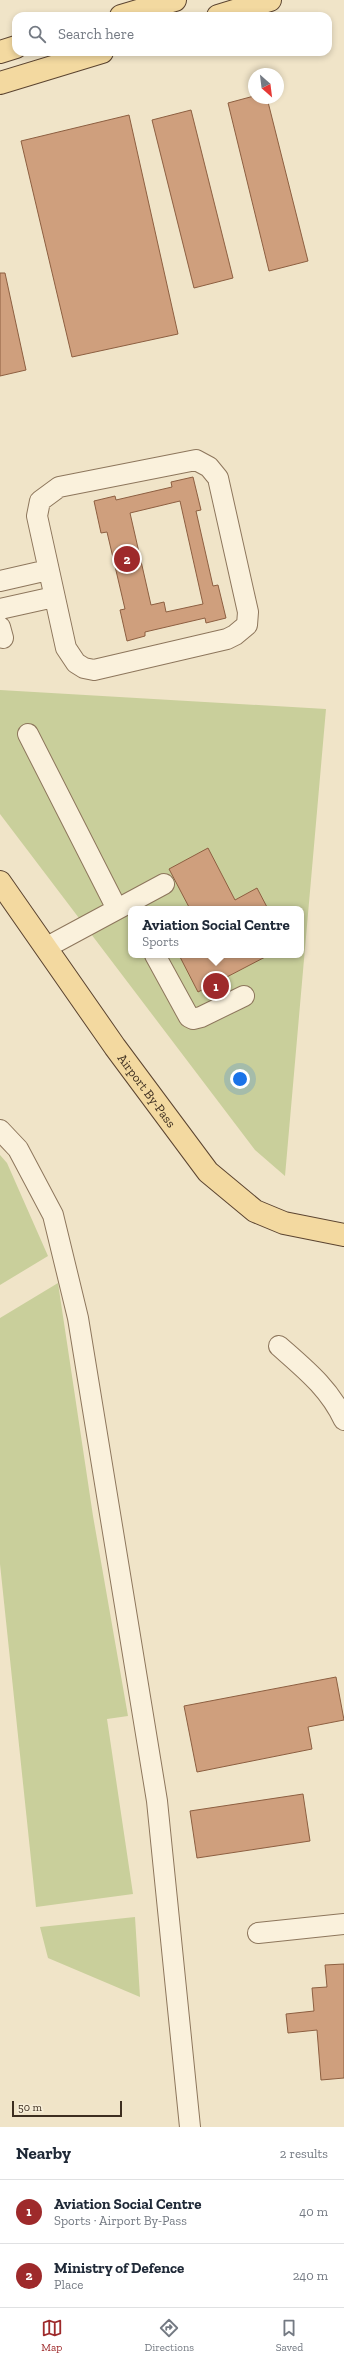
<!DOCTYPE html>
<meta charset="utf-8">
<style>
body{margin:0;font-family:"Zilla Slab",serif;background:#f6f6f7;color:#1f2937}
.compass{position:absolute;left:248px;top:68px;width:36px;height:36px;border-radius:50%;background:#fff;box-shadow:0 2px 6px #0003;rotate:152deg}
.scale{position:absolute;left:12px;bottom:10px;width:110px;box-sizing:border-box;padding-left:4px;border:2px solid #3d2e20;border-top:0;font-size:11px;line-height:14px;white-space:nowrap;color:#3d2e20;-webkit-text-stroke:3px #f7eed8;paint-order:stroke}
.you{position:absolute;left:240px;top:1079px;width:14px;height:14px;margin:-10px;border:3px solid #fff;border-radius:50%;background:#1a73e8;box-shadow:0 0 0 6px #1a73e833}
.badge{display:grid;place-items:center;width:26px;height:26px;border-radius:50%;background:#9e2a2b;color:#fff;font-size:13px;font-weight:700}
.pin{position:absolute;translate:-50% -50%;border:2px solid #fff;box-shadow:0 1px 4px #0006}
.popup{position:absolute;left:128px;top:906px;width:176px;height:52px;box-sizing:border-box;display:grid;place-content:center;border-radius:8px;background:#fff;filter:drop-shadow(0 1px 3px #0005);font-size:13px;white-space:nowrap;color:#747a83}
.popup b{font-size:15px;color:#1f2937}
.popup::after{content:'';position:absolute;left:50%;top:100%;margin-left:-8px;border:8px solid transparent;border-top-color:#fff}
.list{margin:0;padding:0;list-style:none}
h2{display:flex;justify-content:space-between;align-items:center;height:52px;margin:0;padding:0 16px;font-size:17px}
h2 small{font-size:13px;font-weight:400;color:#747a83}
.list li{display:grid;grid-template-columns:26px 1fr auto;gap:12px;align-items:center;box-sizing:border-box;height:64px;padding:0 16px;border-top:1px solid #e0e1e3}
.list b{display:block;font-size:15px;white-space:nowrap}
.list p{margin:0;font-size:13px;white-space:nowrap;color:#747a83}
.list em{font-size:13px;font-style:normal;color:#747a83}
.icon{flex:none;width:22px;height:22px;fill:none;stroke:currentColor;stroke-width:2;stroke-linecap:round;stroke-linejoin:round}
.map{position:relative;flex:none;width:344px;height:2127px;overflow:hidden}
.search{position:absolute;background:#fff;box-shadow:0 2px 6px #0003;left:12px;right:12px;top:12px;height:44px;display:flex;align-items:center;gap:10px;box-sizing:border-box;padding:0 14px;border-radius:12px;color:#747a83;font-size:15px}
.sheet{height:180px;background:#fff}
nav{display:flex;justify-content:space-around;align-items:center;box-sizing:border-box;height:56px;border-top:1px solid #e0e1e3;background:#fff;font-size:11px;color:#747a83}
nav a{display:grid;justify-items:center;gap:2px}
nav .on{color:#9e2a2b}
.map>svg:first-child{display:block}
</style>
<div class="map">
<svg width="344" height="2127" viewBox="0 0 344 2127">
<rect width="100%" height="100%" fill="#f0e4c8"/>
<path fill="#c9cf9b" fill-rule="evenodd" d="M0 690 326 709 285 1176 255 1150 0 814ZM131 909H301V955H131Z
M0 1155 7 1163 48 1256 0 1285Z
M58 1283 93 1516 128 1716 107 1719 133 1894 36 1907 0 1564V1318Z
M135 1917 140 1997 48 1958 40 1927Z"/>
<path fill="#cf9f7d" stroke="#8d5f41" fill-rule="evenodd" d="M254 96 267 98 308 261 269 271 228 103Z
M191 110 233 278 194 288 152 120Z
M129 115 178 334 72 357 21 141Z
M0 273H5L26 370 0 376Z
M193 477 201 510 196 511 213 586 218 585 226 618 206 623 205 618 145 632V636L127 641 120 610 125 609 107 532 101 533 94 501 115 496 116 500 172 487 171 482ZM180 501 203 604 166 612 164 602 151 605 130 513Z
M208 848 235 900 257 888 268 909H190L169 869Z
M179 955H269L198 992Z
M336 1677 344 1720 308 1727 312 1749 197 1772 184 1706Z
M303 1794 310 1841 197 1858 190 1811Z
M344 1964V2078L321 2080 317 2030 288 2033 286 2014 314 2011 312 1988 327 1987 325 1965Z"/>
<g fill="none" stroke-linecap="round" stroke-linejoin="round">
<defs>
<path id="minor" d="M196 460 209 467 218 478 248 612 247 625 235 635 227 639 94 670 84 668 76 663 66 648 37 516 40 501 59 487Z
M0 581 48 570
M0 609 54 597
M0 627 3 638
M28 734 117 909
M47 947 164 884
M155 955 189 1017 193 1019 201 1017 244 996
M0 1130 18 1149 53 1215 78 1318 157 1801 190 2127
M279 1346C305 1369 329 1388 344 1420
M258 1933 344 1924"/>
<g id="major">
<path d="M121 16 175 0"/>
<path d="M218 16 270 0"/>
<path d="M0 52 16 47"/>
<path d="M0 83 102 52"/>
<path id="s1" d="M0 882 115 1047 208 1172 255 1211 284 1223 344 1235"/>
</g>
</defs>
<use href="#minor" stroke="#8d765c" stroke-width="22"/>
<use href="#major" stroke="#5b4430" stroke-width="24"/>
<use href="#minor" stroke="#faf1dc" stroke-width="20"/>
<use href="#major" stroke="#f3d9a0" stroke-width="22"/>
</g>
<g text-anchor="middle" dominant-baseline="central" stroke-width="3.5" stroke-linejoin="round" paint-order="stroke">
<g font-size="13" fill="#3d2e20" stroke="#f7eed8">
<text stroke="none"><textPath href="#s1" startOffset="255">Airport By-Pass</textPath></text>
</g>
</g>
</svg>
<svg class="compass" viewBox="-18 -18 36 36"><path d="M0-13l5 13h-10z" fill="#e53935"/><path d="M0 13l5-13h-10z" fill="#747a83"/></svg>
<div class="scale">50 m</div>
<div class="you"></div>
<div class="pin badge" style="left:216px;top:986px">1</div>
<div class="popup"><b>Aviation Social Centre</b>Sports</div>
<div class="pin badge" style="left:127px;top:559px">2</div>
<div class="search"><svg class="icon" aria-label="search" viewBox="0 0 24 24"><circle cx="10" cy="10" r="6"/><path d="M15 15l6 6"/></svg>Search here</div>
</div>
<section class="sheet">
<h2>Nearby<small>2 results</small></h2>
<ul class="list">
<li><span class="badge">1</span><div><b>Aviation Social Centre</b><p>Sports · Airport By-Pass</p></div><em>40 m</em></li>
<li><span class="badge">2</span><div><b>Ministry of Defence</b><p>Place</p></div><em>240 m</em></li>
</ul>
</section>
<nav>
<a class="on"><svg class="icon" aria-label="map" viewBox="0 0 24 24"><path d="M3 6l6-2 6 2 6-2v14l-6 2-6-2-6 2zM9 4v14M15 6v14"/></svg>Map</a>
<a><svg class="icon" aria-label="directions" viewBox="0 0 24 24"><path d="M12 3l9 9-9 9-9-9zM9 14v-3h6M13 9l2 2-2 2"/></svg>Directions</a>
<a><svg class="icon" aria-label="saved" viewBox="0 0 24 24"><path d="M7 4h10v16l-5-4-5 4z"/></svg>Saved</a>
</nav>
